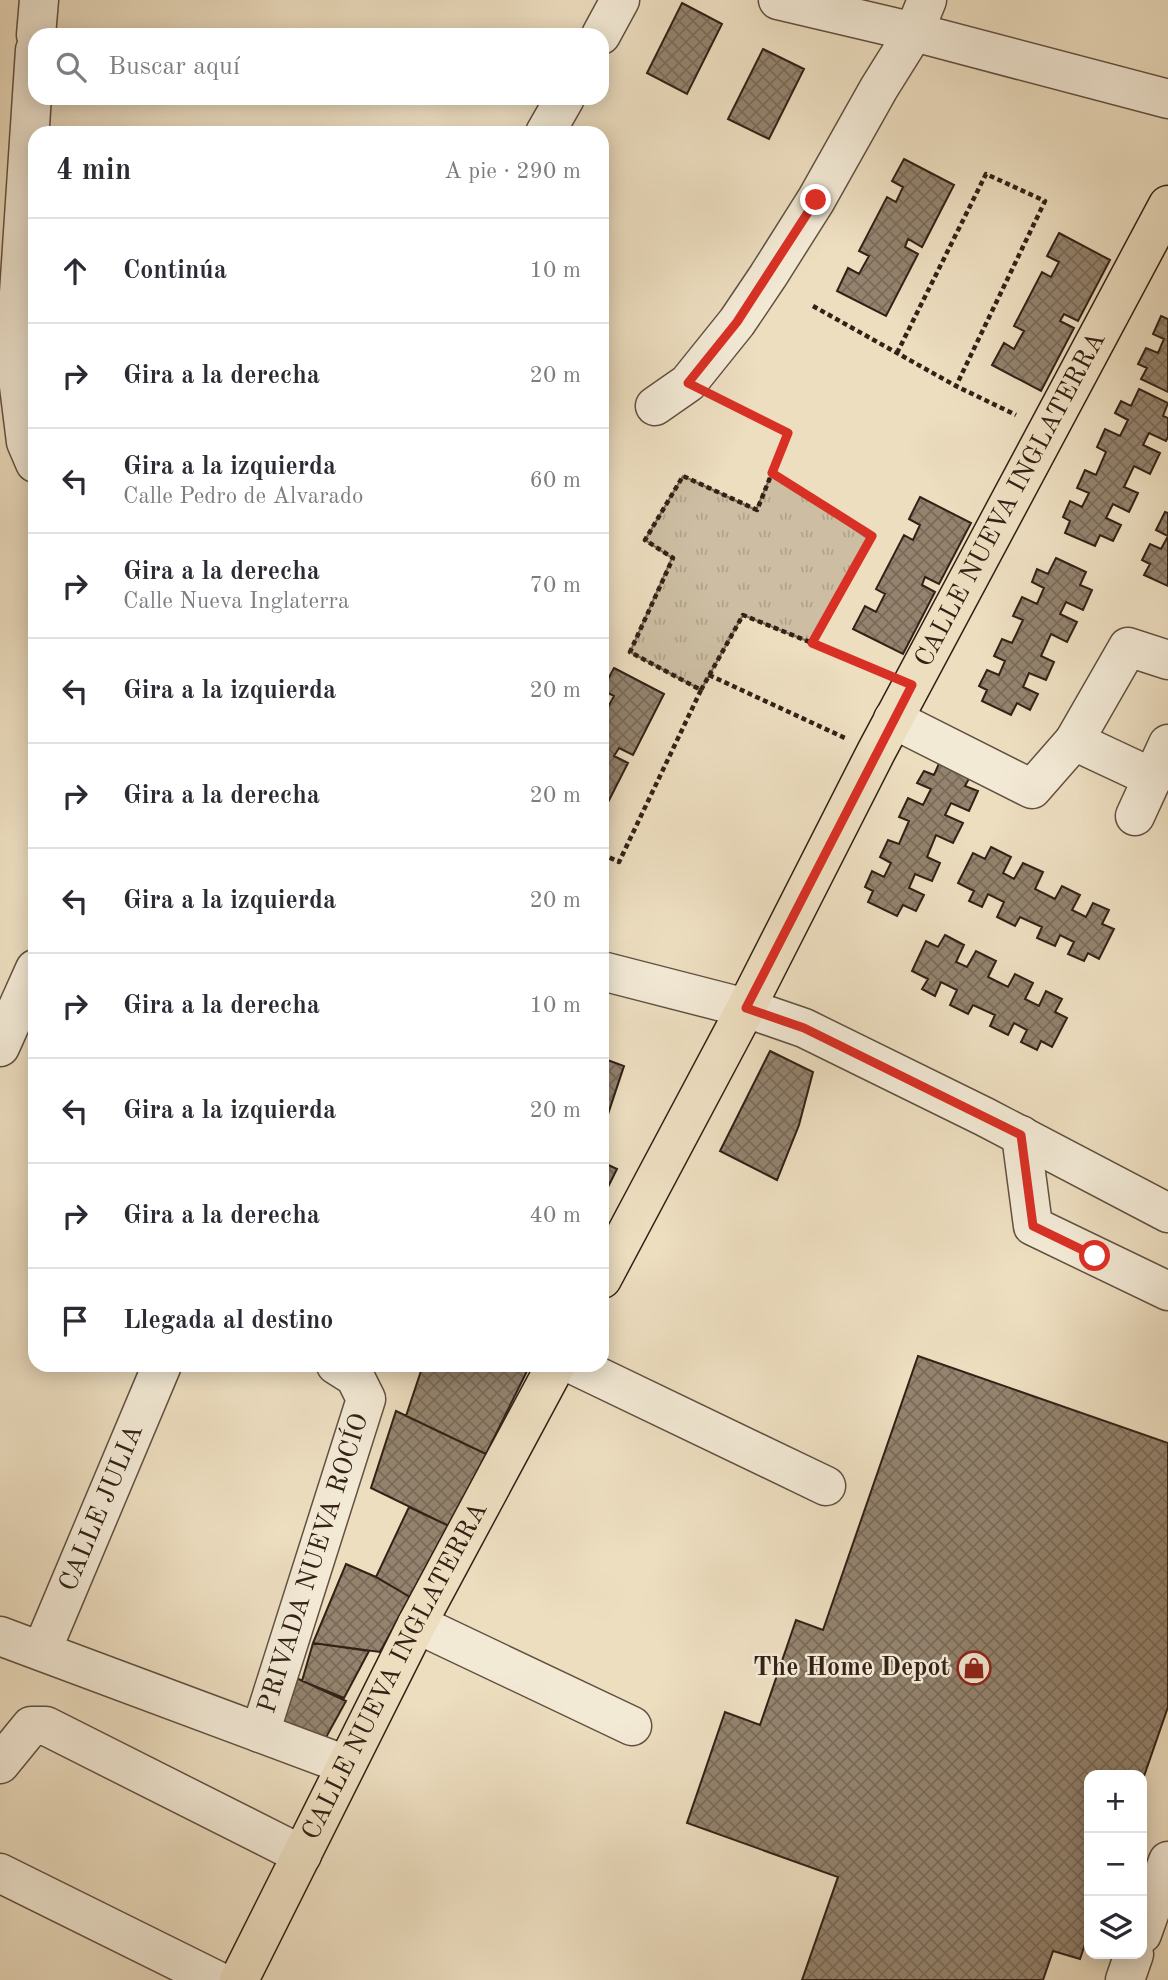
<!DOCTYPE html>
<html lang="es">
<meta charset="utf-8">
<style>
body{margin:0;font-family:"Old Standard TT",serif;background:#f2f2f3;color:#2b2b33}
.controls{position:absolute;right:21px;bottom:21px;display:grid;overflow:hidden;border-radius:14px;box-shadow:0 4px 18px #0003}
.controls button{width:63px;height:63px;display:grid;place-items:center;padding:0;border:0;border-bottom:2px solid #e1e1e2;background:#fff;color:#2b2b33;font:35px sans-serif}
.stop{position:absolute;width:21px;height:21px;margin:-16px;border:5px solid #d93025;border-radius:50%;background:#fff}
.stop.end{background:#d93025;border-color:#fff;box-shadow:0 2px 7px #0008}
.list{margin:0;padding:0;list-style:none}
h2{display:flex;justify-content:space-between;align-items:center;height:91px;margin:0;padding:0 28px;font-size:30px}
h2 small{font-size:23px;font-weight:400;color:#7c7c81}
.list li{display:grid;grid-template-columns:46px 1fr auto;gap:21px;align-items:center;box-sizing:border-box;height:105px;padding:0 28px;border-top:2px solid #e1e1e2}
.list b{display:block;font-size:26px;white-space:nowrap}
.list p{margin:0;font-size:23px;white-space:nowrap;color:#7c7c81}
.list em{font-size:23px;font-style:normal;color:#7c7c81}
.icon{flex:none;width:38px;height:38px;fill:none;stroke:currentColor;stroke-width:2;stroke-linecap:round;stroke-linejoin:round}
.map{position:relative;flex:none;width:1168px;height:1980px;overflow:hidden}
.search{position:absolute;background:#fff;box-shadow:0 4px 18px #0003;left:28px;top:28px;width:581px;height:77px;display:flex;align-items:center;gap:18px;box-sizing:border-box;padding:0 24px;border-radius:21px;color:#7c7c81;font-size:26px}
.panel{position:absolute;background:#fff;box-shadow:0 4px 18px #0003;left:28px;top:126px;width:581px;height:1246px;border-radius:21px}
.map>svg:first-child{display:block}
</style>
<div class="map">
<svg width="1168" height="1980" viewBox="0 0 1168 1980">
<defs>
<pattern id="grass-tufts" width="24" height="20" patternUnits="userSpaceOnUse" patternTransform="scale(1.75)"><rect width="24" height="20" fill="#cdbea3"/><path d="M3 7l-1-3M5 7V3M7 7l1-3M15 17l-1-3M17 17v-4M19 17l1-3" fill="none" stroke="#b0a38c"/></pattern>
<pattern id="building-cross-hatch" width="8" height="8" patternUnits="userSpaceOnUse" patternTransform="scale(1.75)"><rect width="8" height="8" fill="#94836e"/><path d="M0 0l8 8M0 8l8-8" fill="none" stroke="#796b59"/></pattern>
</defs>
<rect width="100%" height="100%" fill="#eddec0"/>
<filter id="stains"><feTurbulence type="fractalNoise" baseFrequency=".00286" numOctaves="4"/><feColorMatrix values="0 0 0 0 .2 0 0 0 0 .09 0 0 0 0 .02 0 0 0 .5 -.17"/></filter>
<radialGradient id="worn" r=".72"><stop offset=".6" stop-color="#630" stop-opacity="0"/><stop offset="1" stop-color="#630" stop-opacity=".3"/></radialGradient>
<path fill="url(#grass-tufts)" stroke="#80705c" stroke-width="2" d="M772 473 870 540 812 643 743 615 701 690 630 652 672 558 645 540 683 476 756 510Z"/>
<path fill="url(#building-cross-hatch)" stroke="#332116" stroke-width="2" d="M682 3 722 24 687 94 647 73Z
M763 49 804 69 769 139 728 119Z
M904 159 954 185 922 247 908 239 905 247 918 254 886 316 837 291 848 268 859 274 869 256 859 251 887 197 896 202 903 187 892 181Z
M1059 233 1110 260 1078 321 1064 314 1060 321 1074 328 1041 391 992 365 1004 343 1014 349 1024 331 1014 326 1042 272 1051 277 1059 262 1047 256Z
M1161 316 1168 319V392L1141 379 1147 368 1138 364 1146 348 1158 353 1164 339 1153 334Z
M1139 389 1168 403 1163 416 1168 418V437L1166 441 1149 433 1143 445 1160 453 1150 474 1134 466 1124 487 1138 493 1129 512 1113 504 1106 518 1121 525 1113 541 1100 535 1095 546 1065 533 1070 521 1063 517 1070 501 1082 507 1089 493 1077 488 1085 470 1096 475 1106 452 1097 447 1105 429 1120 436 1128 420 1115 413 1121 401 1131 406Z
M920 497 971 523 939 584 925 577 922 585 935 592 903 654 853 629 865 606 876 612 885 594 876 589 904 535 913 540 920 525 909 519Z
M1165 512 1168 513V586L1144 575 1150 564 1142 560 1150 544 1161 549 1168 536 1156 530Z
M1056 558 1086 572 1080 585 1092 590 1083 610 1066 602 1060 614 1077 622 1067 642 1051 634 1041 656 1054 662 1046 680 1029 673 1023 687 1038 694 1030 710 1017 703 1011 715 982 701 987 690 979 686 987 670 999 675 1005 661 994 656 1002 639 1012 643 1023 620 1013 616 1022 597 1037 604 1044 588 1032 582 1037 569 1048 574Z
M614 668 664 694 633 755 619 748 614 756 628 763 602 814V709L606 711 614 696 602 690Z
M941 759 972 773 965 786 978 791 969 811 951 803 945 815 963 823 953 843 936 835 927 857 940 863 932 881 915 874 909 888 924 895 916 911 903 905 897 916 868 902 873 891 865 887 872 871 884 877 891 863 880 857 888 840 899 844 909 821 899 817 908 798 923 805 931 789 917 783 924 771 934 775Z
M991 847 1011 857 1003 873 1014 879 1023 863 1043 872 1035 889 1055 899 1062 886 1080 895 1072 910 1086 917 1093 903 1109 910 1102 924 1114 929 1099 959 1088 953 1084 961 1068 954 1074 942 1060 935 1055 946 1037 938 1042 927 1020 917 1015 926 997 917 1004 902 988 894 982 907 969 901 974 891 958 883 973 853 985 859Z
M945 935 964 945 956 962 967 967 976 951 996 961 988 977 1008 987 1015 974 1033 983 1025 999 1039 1006 1046 991 1062 999 1055 1012 1067 1018 1052 1047 1041 1041 1037 1050 1021 1042 1027 1030 1014 1023 1008 1035 990 1026 995 1015 973 1005 968 1014 950 1005 957 990 941 982 935 996 922 989 928 979 912 971 926 941 938 947Z
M770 1051 813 1072 799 1125 777 1180 720 1151Z
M602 1058 624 1066 609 1111 602 1109Z
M602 1109 609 1111 602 1135Z
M602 1162 617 1169 602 1199Z
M918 1356 1168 1443V1707L1142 1782V1775H1089V1932L1080 1959 1053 1951 1043 1980H802L838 1877 687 1823 725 1712 760 1725 796 1620 823 1630Z
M423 1365H530L486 1454 406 1416Z
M396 1411 486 1454 451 1527 371 1488Z
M409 1507 451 1527 410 1597 376 1577Z
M346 1564 376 1577 410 1597 380 1652 313 1643Z
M313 1643 369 1651 344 1698 302 1681Z
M292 1676 346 1701 324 1741 277 1720Z"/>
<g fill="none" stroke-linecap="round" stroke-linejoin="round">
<defs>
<g id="minor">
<path d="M778 0 914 32 1168 99"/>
<path d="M36 35 39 0"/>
<path d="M601 35 620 0"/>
<path d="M35 50 15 354 26 442 35 463"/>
<path d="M545 133 565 98"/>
<path d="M655 406 688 383 737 322 768 276 816 200 879 88 914 32 927 0"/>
<path d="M893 719 1032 789 1074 741 1128 647 1168 660"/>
<path d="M1074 741 1153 778"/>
<path d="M1135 816 1168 744"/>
<path d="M602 971 746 1008 804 1028 985 1117 1168 1213"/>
<path d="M0 1047 35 969"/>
<path d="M1021 1135 1033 1226 1168 1291"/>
<path d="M574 1365 826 1486"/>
<path d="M417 1624 632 1726"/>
<path d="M0 1636 346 1765"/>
<path id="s1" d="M42 1650 162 1365"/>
<path id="s2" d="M260 1733 366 1399 355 1377 336 1365"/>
<path d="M0 1764 31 1726H46L302 1855"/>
<path d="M0 1873 216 1980"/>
<path d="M1142 1934 1168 1861"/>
<path d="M1125 1980 1134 1954"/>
</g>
<g id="major">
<path id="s3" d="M602 1279 746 1008 876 752 1168 205"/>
<path id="s4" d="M239 1980 417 1624 556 1365"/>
</g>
</defs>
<use href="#minor" stroke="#625040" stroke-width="41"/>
<use href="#major" stroke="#332116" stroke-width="41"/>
<path stroke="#332116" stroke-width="4.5" stroke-dasharray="5 3.5" stroke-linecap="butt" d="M813 306 956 386 1016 415
M897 353 986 174 1045 201 956 386
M812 643 879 671
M709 675 845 738
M701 690 743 615 812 643 872 536 772 473
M602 854 619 862 701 690 630 652 673 558 645 540 683 476 757 510 788 433 722 400"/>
<use href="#minor" stroke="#f3ead6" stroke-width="38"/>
<use href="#major" stroke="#eddec0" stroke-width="38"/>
</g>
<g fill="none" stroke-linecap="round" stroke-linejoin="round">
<path stroke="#d93025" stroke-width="9" d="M816 200 737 322 688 383 788 433 772 473 872 536 812 643 912 685 746 1008 804 1028 1021 1135 1033 1226 1095 1256"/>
</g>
<defs>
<symbol id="shop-ring" viewBox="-11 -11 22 22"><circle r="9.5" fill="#f3ead6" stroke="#8f2418" stroke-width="1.5"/><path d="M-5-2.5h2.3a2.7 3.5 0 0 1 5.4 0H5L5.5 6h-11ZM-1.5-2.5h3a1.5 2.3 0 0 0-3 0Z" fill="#8f2418"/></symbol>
</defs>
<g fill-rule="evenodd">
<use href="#shop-ring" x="955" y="1649" width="38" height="38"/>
</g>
<g text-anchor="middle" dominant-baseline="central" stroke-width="5" stroke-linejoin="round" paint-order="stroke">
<g font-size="26" fill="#332116" stroke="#f3ead6">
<text stroke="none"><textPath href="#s3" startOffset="880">CALLE NUEVA INGLATERRA</textPath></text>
<text stroke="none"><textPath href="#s1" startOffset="154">CALLE JULIA</textPath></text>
<text stroke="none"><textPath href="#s2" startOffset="178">PRIVADA NUEVA ROCÍO</textPath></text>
<text stroke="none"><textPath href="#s4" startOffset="346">CALLE NUEVA INGLATERRA</textPath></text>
</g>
<g font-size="26" font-weight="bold" fill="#332116" stroke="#f3ead6" text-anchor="end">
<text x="950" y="1668">The Home Depot</text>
</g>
</g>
<rect width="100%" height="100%" filter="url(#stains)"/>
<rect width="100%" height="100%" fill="url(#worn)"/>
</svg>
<div class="controls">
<button>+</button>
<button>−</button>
<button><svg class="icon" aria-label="layers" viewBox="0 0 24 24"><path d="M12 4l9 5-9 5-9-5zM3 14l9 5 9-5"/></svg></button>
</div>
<div class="stop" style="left:1095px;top:1256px"></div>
<div class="stop end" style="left:816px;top:200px"></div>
<div class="search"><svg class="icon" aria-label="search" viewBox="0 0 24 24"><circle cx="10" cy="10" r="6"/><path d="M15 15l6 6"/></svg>Buscar aquí</div>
<section class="panel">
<h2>4 min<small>A pie · 290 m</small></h2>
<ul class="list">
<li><svg class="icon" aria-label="ahead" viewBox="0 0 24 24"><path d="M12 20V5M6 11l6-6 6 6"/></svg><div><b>Continúa</b></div><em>10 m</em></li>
<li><svg class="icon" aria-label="right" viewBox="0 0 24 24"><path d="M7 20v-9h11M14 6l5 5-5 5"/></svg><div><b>Gira a la derecha</b></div><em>20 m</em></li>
<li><svg class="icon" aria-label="left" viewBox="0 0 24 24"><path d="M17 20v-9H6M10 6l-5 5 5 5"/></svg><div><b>Gira a la izquierda</b><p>Calle Pedro de Alvarado</p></div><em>60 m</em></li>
<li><svg class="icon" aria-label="right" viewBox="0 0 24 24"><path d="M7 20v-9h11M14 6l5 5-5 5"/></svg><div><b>Gira a la derecha</b><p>Calle Nueva Inglaterra</p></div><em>70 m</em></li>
<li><svg class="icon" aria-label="left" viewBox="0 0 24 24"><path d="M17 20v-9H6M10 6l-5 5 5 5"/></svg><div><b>Gira a la izquierda</b></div><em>20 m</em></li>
<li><svg class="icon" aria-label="right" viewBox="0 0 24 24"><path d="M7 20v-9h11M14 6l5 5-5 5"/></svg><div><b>Gira a la derecha</b></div><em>20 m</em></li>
<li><svg class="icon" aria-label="left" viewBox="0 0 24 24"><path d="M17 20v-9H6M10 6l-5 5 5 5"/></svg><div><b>Gira a la izquierda</b></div><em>20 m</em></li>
<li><svg class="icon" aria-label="right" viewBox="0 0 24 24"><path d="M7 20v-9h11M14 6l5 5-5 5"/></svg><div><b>Gira a la derecha</b></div><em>10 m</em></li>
<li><svg class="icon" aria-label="left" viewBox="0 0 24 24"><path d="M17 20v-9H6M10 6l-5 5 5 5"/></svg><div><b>Gira a la izquierda</b></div><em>20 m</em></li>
<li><svg class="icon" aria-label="right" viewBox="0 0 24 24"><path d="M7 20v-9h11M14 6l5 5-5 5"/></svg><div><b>Gira a la derecha</b></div><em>40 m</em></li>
<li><svg class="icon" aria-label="arrive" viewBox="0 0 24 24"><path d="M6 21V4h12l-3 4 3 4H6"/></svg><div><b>Llegada al destino</b></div></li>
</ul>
</section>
</div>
